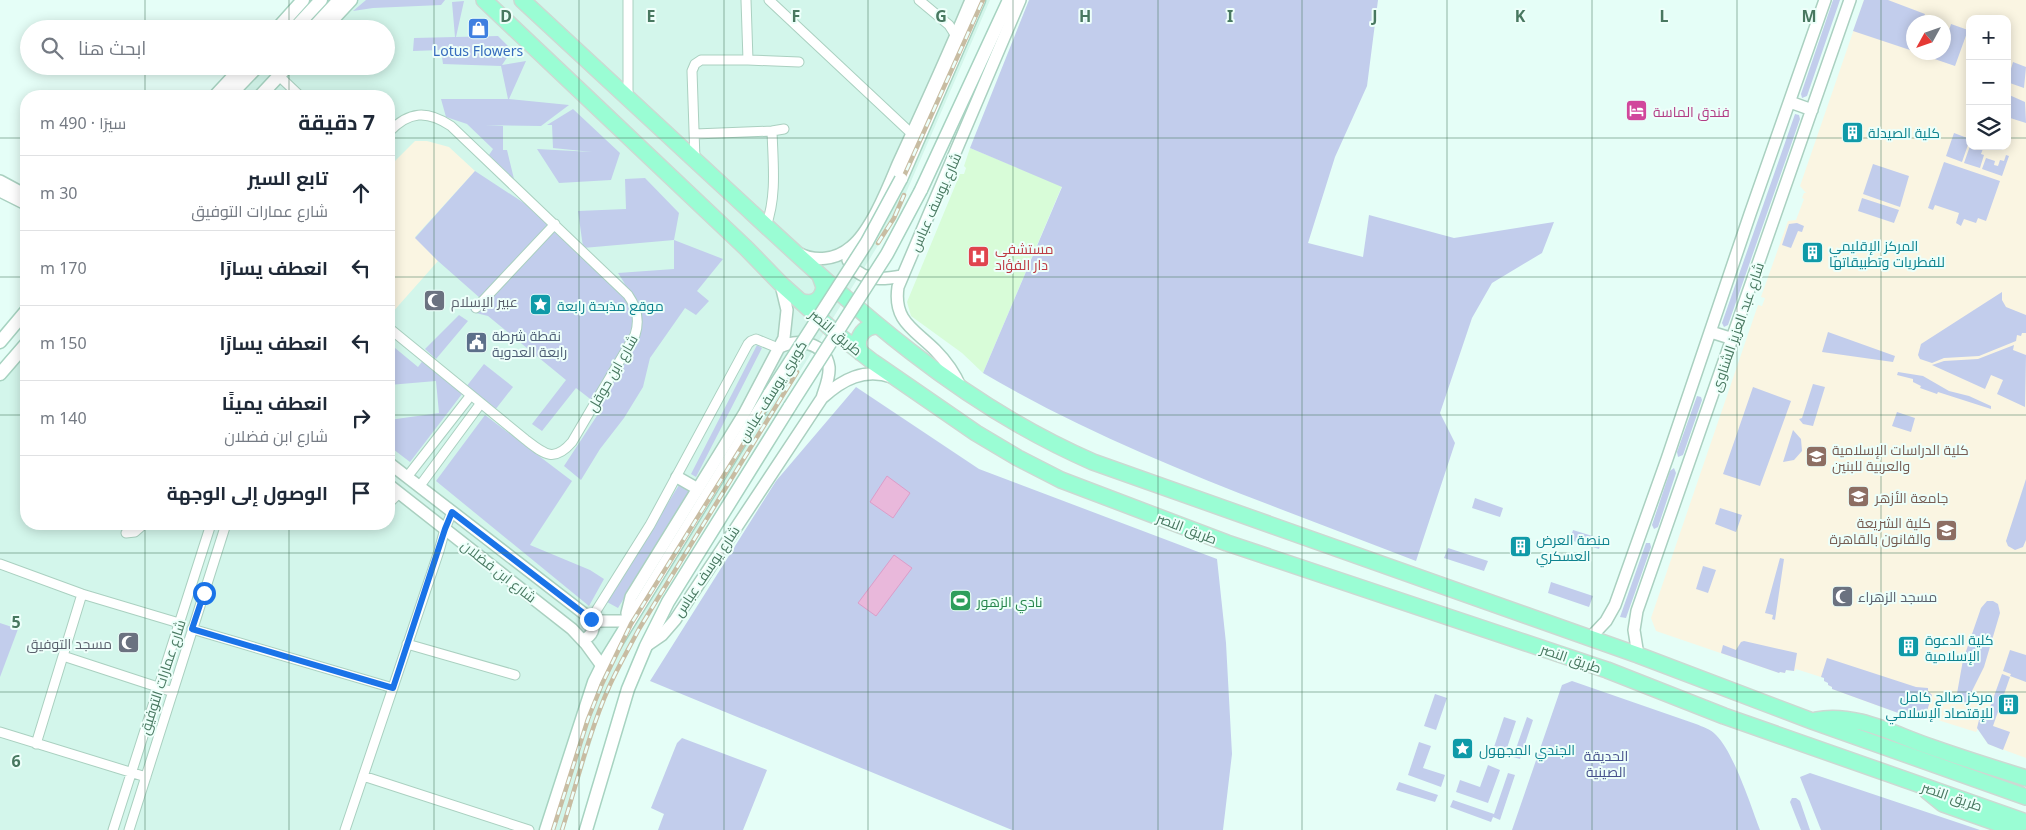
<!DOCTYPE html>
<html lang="ar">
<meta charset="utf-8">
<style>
body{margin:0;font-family:"Noto Sans",Cairo,sans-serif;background:#f6f6f7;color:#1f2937;direction:rtl}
.controls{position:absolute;right:15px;top:15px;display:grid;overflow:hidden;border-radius:10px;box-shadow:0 2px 12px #0003}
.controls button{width:45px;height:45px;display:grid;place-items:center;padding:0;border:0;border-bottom:1px solid #e0e1e3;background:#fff;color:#1f2937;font:25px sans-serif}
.compass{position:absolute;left:1906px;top:15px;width:45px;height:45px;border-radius:50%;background:#fff;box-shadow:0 2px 12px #0003;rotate:230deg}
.stop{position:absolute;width:15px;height:15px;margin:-11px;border:4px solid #1a73e8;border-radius:50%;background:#fff}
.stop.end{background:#1a73e8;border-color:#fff;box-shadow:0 1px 5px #0008}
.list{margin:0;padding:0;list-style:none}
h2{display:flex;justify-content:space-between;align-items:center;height:65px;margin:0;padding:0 20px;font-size:21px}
h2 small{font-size:16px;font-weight:400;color:#747a83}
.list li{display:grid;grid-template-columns:32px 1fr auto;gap:15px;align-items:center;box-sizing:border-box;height:75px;padding:0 20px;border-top:1px solid #e0e1e3}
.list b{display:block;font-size:19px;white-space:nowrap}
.list p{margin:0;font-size:16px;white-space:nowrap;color:#747a83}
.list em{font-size:16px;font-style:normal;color:#747a83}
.icon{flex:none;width:28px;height:28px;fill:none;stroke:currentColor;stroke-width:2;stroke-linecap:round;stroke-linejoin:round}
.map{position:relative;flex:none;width:2026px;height:830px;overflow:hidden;direction:ltr}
.search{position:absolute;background:#fff;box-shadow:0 2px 12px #0003;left:20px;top:20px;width:375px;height:55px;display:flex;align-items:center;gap:12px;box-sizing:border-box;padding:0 18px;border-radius:28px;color:#747a83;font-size:19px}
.panel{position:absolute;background:#fff;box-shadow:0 2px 12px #0003;left:20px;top:90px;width:375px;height:440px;border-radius:20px;direction:rtl}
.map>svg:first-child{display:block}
</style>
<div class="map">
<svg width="2026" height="830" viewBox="0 0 2026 830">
<rect width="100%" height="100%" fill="#e5fef7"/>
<path fill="#d3f6eb" d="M326 0H990L895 218 616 668 608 688 564 830H0V365L26 334V524H389V96H237L265 66H386V29H299Z"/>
<path fill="#faf5e2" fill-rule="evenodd" d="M1864 0H2026V758L1988 744 1978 729 1976 732 1941 721 1931 717 1932 713 1927 711 1912 718 1832 689V687L1828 685V682L1824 681V678L1796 669 1795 671 1786 670 1785 673 1780 672 1779 673 1656 631 1651 618 1758 305 1762 306 1765 298 1761 297 1788 221 1796 220 1804 199 1802 198 1804 193H1806L1800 186ZM1970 19H2007V146H1970ZM1914 22H1944V52H1914Z
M415 141H427L449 147 475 171 415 237 438 261 391 314 389 312V167Z"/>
<path fill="#d8fcd8" d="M970 148 1062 186 983 373 962 353 911 316 907 302 960 174H964L966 168 964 166Z"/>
<path fill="#c2cdec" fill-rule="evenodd" d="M366 0H445L441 5 373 8 353 11Z
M1029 0H1378L1367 86 1335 157 1308 243 1363 257 1369 215 1454 238 1554 222 1542 253 1492 283 1472 318 1440 413 1455 443 1416 561C1270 504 1119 453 983 373L1062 187 970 148Z
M1833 0H1840L1807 96 1802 98 1801 94Z
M1864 0H1888L1925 14 1922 22H1914L1913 51 1853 31Z
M464 1 456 37 498 36 512 50 502 65 526 61 509 99 569 105 541 126 485 125 503 126V150H507L514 179 489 155 493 149 467 124 446 117 441 99H508L501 66 443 64 441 50 413 51 414 38 455 37 452 2Z
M1951 24 1968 30 1955 66 1917 53 1944 52V36L1947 37Z
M2013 62 2026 67 2024 88 2007 82Z
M2007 94 2025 102 2026 123 2007 117Z
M573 109 620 153 611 180 559 183 537 149 592 152 553 148 552 125H547Z
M1795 114 1799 115 1800 119 1728 325 1724 327 1722 323Z
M1954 133 1970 139 1962 162 1946 156Z
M1970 146H1984L1981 154 1984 155 1980 168 1964 163Z
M2006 155 2009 156 2002 176 1982 169 1986 158 1995 161 1994 165 1998 166 2000 160 2004 161Z
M1944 162 2000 181 1986 221 1978 218 1976 223 1964 219 1961 226 1956 223 1959 213 1935 205 1933 210 1928 208Z
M1873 164 1909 176 1900 207 1863 194Z
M475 171 556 224 583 247 578 211 626 209 625 179 645 178 679 213 674 240 723 259 697 291 709 301 696 315 685 308 650 358 643 387 624 418 600 449 581 480 564 466 602 408 576 388 542 431 532 424 566 380 488 316 472 312 470 309 480 298 438 261 415 238ZM674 240V269L618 273 625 284 583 248Z
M1862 198 1899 210 1894 223 1858 211Z
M1797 223 1804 226 1802 232 1798 231 1791 248 1782 245 1789 224Z
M2002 292V300L2006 307 2026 315V333H2022L2021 336 2017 335 2016 341 1979 356 1944 358 1932 363 1920 359 1918 355 1921 344Z
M459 315 468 321 436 359 425 349Z
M1828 332 1895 356 1893 362 1822 352Z
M389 343 418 367 424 359 462 394 410 462 389 446V420L439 413 436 381 389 385Z
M757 345 762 348 696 477 691 474Z
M2014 345 2013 350 2026 355 2025 407 1997 394 2003 380 1991 375 1985 389 1932 365 1944 361 1978 359Z
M484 364 513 387 495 410 466 387Z
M1898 372 1923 376 1949 391 1969 396 1991 406V409L1938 392 1937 394 1920 388 1921 386 1913 382V379L1897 375Z
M1813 384 1825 387 1813 426 1803 424 1799 419 1802 418Z
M856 387 979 469 1217 559 1226 643 1232 754 1223 830H1012L650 681 776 481Z
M1753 387 1791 401 1760 486 1723 474Z
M1697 396 1701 397 1702 400 1683 455 1678 457 1677 452Z
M1897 412 1915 418 1911 432 1892 426Z
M485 415 572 481 530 545 590 570 604 579 589 606 436 481Z
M1793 430 1801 439 1802 451 1794 460 1783 462Z
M1674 468 1676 473 1658 527 1654 529 1652 525 1670 471Z
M2026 479V540L2023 547 2015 550 2008 546 2006 541Z
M679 485 690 491 618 608 607 602Z
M1475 498 1503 508 1500 517 1472 508Z
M1720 508 1742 515 1736 532 1715 524Z
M1573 530 1602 539 1599 549 1570 540Z
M1646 543H1650L1651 547 1626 618 1620 617Z
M1448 548 1488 561 1484 571 1444 558Z
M1780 558 1784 559 1775 620 1772 619 1773 615 1765 613Z
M1703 566 1716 570 1708 593 1696 589Z
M1551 582 1593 596 1589 607 1548 593Z
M1987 601H1993L1998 604 2000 613 1984 667 1966 703 1956 699 1963 660 1981 608Z
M0 623 18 629 0 677Z
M1744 641 1797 653 1794 671 1786 670 1785 673 1780 672 1779 673 1721 653 1723 645 1736 650 1741 642Z
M2010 650 2026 655V682L2010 676 2011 674 2003 671Z
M1827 658 1916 687 1928 688V691L1932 695 1927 711 1912 718 1832 689V687L1828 685V683L1824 681V678L1821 677Z
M2002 674 2010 677 1993 726 2010 732 2003 750 1988 744 1977 728 1979 720 1985 721Z
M1572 681 1696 724C1703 727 1711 729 1716 735 1733 751 1751 806 1760 830H1512L1562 685Z
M1435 694 1447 698 1436 730 1424 726Z
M1504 717 1516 721 1505 754 1493 750Z
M1527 717 1533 720 1520 759 1513 757Z
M682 738 767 770 743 830H658L664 814 651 808 677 743Z
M1419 742 1431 746 1423 768 1445 775 1441 787 1408 775Z
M1488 765 1500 770 1488 803 1456 792 1460 780 1480 787Z
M1508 773 1515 775 1500 820 1493 817 1491 822 1450 807 1453 800 1494 814Z
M1810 773 1980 830H1821L1800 777Z
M1399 782 1438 795 1435 802 1396 790Z
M1792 798H1796L1800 801 1810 830H1801L1790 802Z"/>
<path fill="#e9b8db" stroke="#db9dc9" d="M887 476 910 493 893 518 870 502Z
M894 555 912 568 876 616 858 603Z"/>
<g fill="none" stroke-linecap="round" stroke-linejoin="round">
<defs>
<path id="minor" d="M746 0 748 60
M769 0 912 134
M919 0 949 25 956 36
M279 76 300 96
M628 97V0
M389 132C409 111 427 110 451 126L628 295C637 308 640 320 635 335L572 442C554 463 544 454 526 440L389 328
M695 134 772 131 784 129
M695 160 692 71 695 64 701 60H748L799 62
M766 226C777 196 773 163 772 131
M476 308 555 224
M407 477 471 395
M419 487 481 403
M389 503 399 493
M126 533 135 532 144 524
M0 564 82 594 179 623
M591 619 650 525 748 344 751 341 756 339 778 348
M192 629 393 688
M407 644 515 675
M63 656 173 692
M0 732 146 777
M36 744 82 594
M363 776 529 830
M113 830 211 524
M129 830 226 524
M345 830 439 551 445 529 452 512"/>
<path id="tertiary" d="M1790 102 1812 110
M0 181 26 195
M0 191 26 204
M798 253C815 262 836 260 851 247 871 231 888 188 898 164 923 110 948 55 971 0
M848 260C859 282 881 280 902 276
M1711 332 1733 339
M778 348C797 338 825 341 829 367 830 377 825 388 822 398
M961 388C955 374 946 361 935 350 914 329 893 321 898 287L1020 0
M389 463 591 619 599 621H628L627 613 631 597 744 414 784 338 787 310 781 285
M677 477 698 489
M389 485 572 629 586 644 602 666
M1590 638 1606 621 1615 605 1667 459 1750 214 1825 0
M583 640C592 636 596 628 591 619
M646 646 662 635 675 620 822 398C843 379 864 368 892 377
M1638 655 1634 630 1637 611 1850 0"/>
<path id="secondary" d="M277 29 303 0
M294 29 321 0
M312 29 339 0
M324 29 351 0
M215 96 243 66
M229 96 258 66
M260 96 288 66
M901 179 979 0
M921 190 1009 0
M0 342 26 311
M0 374 26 344
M546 830 594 682 602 666 770 393
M586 830 628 689 646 646 668 602 790 406"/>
<path id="trunk" d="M484 0 746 248 780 283 837 334 873 362 976 433 1018 458 1061 480 1227 543 1607 670 1724 716 2026 822
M522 0C598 70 674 141 750 211 857 310 957 403 1093 462L1638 655 1812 721 2026 797
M800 301C813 306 822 300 824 287L820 276
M861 353C854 340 862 326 878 326
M1816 720C1855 712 1895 735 1931 747 1962 758 1994 768 2026 778
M1927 791 1943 804 2017 830"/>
</defs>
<use href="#minor" stroke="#aad0c0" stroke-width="11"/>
<use href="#tertiary" stroke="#aad0c0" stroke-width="14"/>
<use href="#secondary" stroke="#a7d3c1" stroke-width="15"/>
<use href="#trunk" stroke="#ccd9d2" stroke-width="18"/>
<use href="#minor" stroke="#fff" stroke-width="9"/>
<use href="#tertiary" stroke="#fff" stroke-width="11"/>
<use href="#secondary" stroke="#fff" stroke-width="12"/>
<use href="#trunk" stroke="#9afdd4" stroke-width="15"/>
<defs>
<path id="rail" d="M878 243 894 218 904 195
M553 830 588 719 602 684 631 624 887 214 983 0
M562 830C577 783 589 732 609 687 618 667 629 648 639 629L797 372"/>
</defs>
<use href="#rail" stroke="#c8bca2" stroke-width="4.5"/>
<use href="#rail" stroke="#edfffa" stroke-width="2.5" stroke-dasharray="8" stroke-linecap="butt"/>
<defs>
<path id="secondary-bridge" d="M770 393 867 242 901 179
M790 406 887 254 921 190"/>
</defs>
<use href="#secondary-bridge" stroke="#a7d3c1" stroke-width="15" stroke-linecap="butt"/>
<use href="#secondary-bridge" stroke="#fff" stroke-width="12"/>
</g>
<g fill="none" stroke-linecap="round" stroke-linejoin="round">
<path stroke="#1a73e8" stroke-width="6" d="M204 593 192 629 393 688 445 529 452 512 591 619"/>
</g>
<path fill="none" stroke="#487860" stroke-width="1" stroke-opacity="0.55" d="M145 0V29M289 0V29M434 0V830M579 0V830M724 0V830M868 0V830M1013 0V830M1158 0V830M1302 0V830M1447 0V830M1592 0V830M1737 0V830M1881 0V830M145 66V96M289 66V96M0 138H26M389 138H1970M2007 138H2026M0 277H26M389 277H2026M0 415H26M389 415H2026M145 524V830M289 524V830M0 553H2026M0 692H2026"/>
<defs>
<symbol id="shop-square" viewBox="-11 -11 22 22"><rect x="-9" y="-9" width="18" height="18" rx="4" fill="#3f7fe0" stroke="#edfffa"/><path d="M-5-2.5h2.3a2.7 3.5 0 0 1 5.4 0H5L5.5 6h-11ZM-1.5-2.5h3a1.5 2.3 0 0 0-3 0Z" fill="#fff"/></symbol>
<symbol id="hotel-square" viewBox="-11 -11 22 22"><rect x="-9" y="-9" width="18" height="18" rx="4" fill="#d1479c" stroke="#edfffa"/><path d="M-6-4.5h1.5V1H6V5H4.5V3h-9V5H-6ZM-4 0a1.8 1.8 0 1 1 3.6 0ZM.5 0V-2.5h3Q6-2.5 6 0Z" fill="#fff"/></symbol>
<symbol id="building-square" viewBox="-11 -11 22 22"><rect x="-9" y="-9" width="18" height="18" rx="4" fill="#0f9aa8" stroke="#edfffa"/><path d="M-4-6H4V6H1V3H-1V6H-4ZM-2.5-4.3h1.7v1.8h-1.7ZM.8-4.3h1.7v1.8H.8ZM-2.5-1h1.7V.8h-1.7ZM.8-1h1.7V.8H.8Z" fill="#fff"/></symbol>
<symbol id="hospital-square" viewBox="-11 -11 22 22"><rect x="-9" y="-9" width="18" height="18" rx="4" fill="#e0444e" stroke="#edfffa"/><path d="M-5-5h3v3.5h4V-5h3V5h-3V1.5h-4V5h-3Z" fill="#fff"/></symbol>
<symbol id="mosque-square" viewBox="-11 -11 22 22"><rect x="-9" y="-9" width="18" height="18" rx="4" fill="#6b7280" stroke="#edfffa"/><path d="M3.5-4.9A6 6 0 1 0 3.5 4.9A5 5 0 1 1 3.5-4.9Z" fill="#fff"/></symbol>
<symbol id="sight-square" viewBox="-11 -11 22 22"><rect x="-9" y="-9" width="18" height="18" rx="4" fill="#0f9aa8" stroke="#edfffa"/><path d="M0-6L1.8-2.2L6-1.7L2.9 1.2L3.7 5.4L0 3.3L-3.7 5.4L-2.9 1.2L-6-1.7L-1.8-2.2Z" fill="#fff"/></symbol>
<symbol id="civic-square" viewBox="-11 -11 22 22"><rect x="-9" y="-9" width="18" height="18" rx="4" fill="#5c6f8a" stroke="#edfffa"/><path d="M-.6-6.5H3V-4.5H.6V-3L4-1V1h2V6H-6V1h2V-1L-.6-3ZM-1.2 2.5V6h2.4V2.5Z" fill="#fff"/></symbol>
<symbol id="university-square" viewBox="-11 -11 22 22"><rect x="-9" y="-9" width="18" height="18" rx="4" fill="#8d6e63" stroke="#edfffa"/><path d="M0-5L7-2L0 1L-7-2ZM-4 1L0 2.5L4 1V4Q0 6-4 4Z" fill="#fff"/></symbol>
<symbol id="stadium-square" viewBox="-11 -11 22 22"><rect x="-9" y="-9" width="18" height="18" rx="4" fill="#2e9e5b" stroke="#edfffa"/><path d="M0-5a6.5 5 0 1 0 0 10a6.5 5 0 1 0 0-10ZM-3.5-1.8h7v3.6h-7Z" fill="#fff"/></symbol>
</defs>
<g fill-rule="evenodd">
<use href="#shop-square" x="466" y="16" width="25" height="25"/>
<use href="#hotel-square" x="1624" y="98" width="25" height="25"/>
<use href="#building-square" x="1840" y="120" width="25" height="25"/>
<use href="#building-square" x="1800" y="240" width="25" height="25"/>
<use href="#hospital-square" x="966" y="244" width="25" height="25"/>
<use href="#mosque-square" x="422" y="288" width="25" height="25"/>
<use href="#sight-square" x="528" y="292" width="25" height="25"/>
<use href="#civic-square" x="464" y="330" width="25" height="25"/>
<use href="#university-square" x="1804" y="444" width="25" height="25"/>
<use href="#university-square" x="1846" y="484" width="25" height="25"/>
<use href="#university-square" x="1934" y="518" width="25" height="25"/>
<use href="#building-square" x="1508" y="534" width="25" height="25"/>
<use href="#mosque-square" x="1830" y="584" width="25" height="25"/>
<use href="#stadium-square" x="948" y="588" width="25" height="25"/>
<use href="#mosque-square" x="116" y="630" width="25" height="25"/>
<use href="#building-square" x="1896" y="634" width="25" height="25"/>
<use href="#building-square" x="1996" y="692" width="25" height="25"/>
<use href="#sight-square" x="1450" y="736" width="25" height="25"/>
</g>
<g text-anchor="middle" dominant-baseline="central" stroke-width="4" stroke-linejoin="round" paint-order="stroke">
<g font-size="14" fill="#366cbe" stroke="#edfffa">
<text x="478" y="50">Lotus Flowers</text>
</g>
<g font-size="14" fill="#b23c85" stroke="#edfffa" text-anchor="start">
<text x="1653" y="111">فندق الماسة</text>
</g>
<g font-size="14" fill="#0d838f" stroke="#edfffa" text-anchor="start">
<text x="1868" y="132">كلية الصيدلة</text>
<text x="1829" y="245">المركز الإقليمي<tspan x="1829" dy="16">للفطريات وتطبيقاتها</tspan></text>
<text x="557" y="305">موقع مذبحة رابعة</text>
<text x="1536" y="539">منصة العرض<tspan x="1536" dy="16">العسكري</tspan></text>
<text x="1925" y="639">كلية الدعوة<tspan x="1925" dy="16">الإسلامية</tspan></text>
<text x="1993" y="696" text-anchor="end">مركز صالح كامل<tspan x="1993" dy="16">للإقتصاد الإسلامي</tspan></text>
<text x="1479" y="749">الجندي المجهول</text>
</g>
<g font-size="14" fill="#487860" stroke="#edfffa">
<text transform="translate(935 202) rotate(-66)">شارع يوسف عباس</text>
<text transform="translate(1737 327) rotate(-71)">شارع عبد العزيز الشناوى</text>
<text transform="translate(836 332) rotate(40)">طريق النصر</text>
<text transform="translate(612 373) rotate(-60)">شارع ابن حوقل</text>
<text transform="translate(772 391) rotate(-58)">كوبرى يوسف عباس</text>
<text transform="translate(1187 528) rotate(21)">طريق النصر</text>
<text transform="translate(499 571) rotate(38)">شارع ابن فضلان</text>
<text transform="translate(706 571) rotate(-56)">شارع يوسف عباس</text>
<text transform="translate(1571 658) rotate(19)">طريق النصر</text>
<text transform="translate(162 677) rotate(-72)">شارع عمارات التوفيق</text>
<text transform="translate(1952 796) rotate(19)">طريق النصر</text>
</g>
<g font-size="14" fill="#be3a42" stroke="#edfffa" text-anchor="start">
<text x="995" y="248">مستشفى<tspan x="995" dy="16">دار الفؤاد</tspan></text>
</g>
<g font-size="14" fill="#5b616d" stroke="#edfffa" text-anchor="start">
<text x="451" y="301">عبير الإسلام</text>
<text x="1858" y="596">مسجد الزهراء</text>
<text x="112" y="643" text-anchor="end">مسجد التوفيق</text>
</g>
<g font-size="14" fill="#4e5e75" stroke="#edfffa" text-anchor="start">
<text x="492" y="335">نقطة شرطة<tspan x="492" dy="16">رابعة العدوية</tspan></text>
</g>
<g font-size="14" fill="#785e54" stroke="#edfffa" text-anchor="start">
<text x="1832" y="449">كلية الدراسات الإسلامية<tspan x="1832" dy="16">والعربية للبنين</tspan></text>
<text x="1875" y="497">جامعة الأزهر</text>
<text x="1931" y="522" text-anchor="end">كلية الشريعة<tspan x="1931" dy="16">والقانون بالقاهرة</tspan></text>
</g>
<g font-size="14" fill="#27864d" stroke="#edfffa" text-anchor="start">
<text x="977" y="601">نادي الزهور</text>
</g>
<g font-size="14" fill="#444f8b" stroke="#edfffa">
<text x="1606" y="755">الحديقة<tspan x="1606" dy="16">الصينية</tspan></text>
</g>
</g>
<g font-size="16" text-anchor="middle" font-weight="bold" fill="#487860" stroke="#edfffa" stroke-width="4" stroke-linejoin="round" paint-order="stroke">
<text x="506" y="22">D</text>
<text x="651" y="22">E</text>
<text x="796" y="22">F</text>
<text x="941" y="22">G</text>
<text x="1085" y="22">H</text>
<text x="1230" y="22">I</text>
<text x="1375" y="22">J</text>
<text x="1520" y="22">K</text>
<text x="1664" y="22">L</text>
<text x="1809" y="22">M</text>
<text x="16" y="628">5</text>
<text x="16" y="767">6</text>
</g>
</svg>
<div class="controls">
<button>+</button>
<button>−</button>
<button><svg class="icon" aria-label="layers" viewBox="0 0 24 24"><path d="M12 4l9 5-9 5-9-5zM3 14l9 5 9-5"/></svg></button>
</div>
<svg class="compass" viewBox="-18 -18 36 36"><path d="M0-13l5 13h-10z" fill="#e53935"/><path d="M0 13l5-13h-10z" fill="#747a83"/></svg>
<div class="stop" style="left:204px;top:593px"></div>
<div class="stop end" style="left:591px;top:619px"></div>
<div class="search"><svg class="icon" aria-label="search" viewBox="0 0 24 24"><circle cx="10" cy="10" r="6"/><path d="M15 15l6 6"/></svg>ابحث هنا</div>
<section class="panel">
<h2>7 دقيقة<small>سيرًا · 490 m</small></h2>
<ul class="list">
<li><svg class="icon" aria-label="ahead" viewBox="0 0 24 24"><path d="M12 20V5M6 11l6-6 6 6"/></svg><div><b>تابع السير</b><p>شارع عمارات التوفيق</p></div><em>30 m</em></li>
<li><svg class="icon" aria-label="left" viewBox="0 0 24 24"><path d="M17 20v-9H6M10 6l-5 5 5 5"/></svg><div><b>انعطف يسارًا</b></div><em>170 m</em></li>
<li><svg class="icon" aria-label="left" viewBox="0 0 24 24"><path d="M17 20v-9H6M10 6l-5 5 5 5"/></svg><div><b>انعطف يسارًا</b></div><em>150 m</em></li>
<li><svg class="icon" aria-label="right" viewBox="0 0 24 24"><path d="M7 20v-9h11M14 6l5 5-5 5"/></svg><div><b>انعطف يمينًا</b><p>شارع ابن فضلان</p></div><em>140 m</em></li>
<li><svg class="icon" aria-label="arrive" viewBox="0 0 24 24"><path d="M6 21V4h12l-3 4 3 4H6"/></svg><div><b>الوصول إلى الوجهة</b></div></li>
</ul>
</section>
</div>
